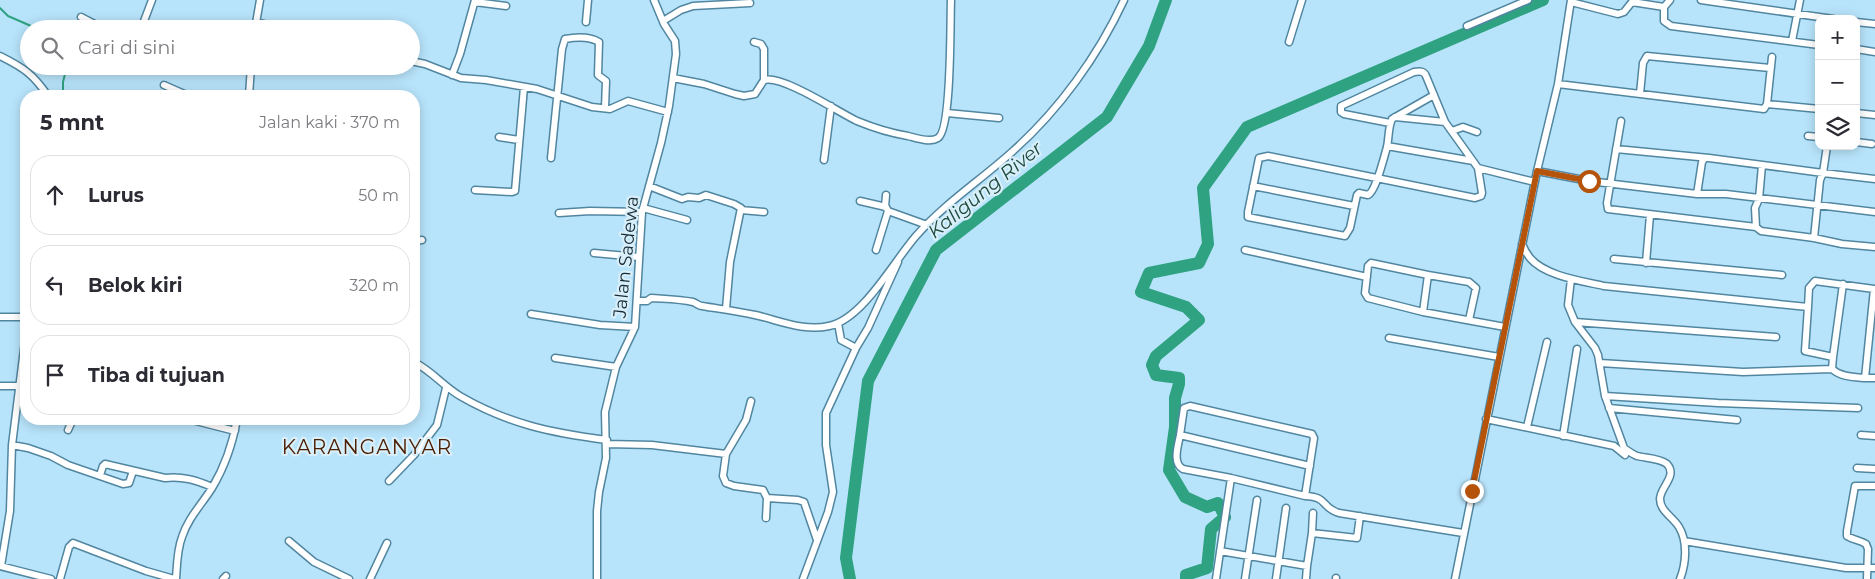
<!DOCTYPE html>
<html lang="id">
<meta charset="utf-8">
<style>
body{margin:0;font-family:Montserrat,sans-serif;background:#f2f2f3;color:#2b2b33}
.controls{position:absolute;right:15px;top:15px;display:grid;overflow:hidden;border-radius:10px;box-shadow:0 2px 12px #0003}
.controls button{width:45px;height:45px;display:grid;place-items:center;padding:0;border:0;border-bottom:1px solid #e1e1e2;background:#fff;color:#2b2b33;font:25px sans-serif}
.stop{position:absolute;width:15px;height:15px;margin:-11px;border:4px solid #b45309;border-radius:50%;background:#fff}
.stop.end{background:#b45309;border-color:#fff;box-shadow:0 1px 5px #0008}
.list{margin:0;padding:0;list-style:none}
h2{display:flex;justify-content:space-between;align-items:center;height:65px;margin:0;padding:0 20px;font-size:21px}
h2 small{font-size:16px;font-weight:400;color:#7c7c81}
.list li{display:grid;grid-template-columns:32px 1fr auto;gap:15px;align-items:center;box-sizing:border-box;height:80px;margin:0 10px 10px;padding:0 10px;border:1px solid #e1e1e2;border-radius:20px}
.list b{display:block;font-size:19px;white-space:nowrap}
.list em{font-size:16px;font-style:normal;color:#7c7c81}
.icon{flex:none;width:28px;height:28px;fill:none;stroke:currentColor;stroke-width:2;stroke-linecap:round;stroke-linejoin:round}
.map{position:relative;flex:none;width:1875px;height:579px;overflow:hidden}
.search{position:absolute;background:#fff;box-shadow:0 2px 12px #0003;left:20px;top:20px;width:400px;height:55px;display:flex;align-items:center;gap:12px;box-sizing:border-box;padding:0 18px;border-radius:28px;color:#7c7c81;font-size:19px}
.panel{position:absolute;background:#fff;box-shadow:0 2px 12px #0003;left:20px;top:90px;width:400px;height:335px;border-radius:20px}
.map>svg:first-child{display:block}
</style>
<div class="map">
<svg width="1875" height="579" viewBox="0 0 1875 579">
<rect width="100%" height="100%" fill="#b8e4fb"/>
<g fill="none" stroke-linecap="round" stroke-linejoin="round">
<path stroke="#2fa282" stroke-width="2" d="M0 8 8 16 38 29
M64 96 63 95V82L67 66"/>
<path stroke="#2fa282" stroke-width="12" d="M850 579 846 558 868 381 936 250 1107 117 1149 46 1166 0
M1186 579V575L1207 568 1211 529 1225 517 1218 503 1207 507 1185 497 1169 470 1175 427V398L1179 384V378L1156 375 1152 365 1156 356 1199 320 1186 307 1141 292 1149 273 1199 263 1208 244 1203 188 1247 127 1543 0"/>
<defs>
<path id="street" d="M1701 0 1833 19
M475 2 506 6
M1571 2 1618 14 1624 12 1632 2 1664 7 1670 0
M1664 7V21L1671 26 1819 45
M81 17 104 29
M663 21 681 10 693 6 750 3
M256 22 285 29
M586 22 588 0
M1856 22 1875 24
M1467 26 1528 0
M141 29 152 0
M255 29 260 0
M1792 41 1800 0
M754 42 761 44 764 49V80
M1289 42 1302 0
M1856 49 1875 52
M0 56C24 68 33 74 48 96
M411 61 425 64 461 78 486 80 537 89 592 107 610 109 628 101 668 112
M452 75 460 54 475 0
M673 78 704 84 735 94 744 96 755 94 764 80C783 75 838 112 857 121 874 128 890 133 908 136 916 138 930 143 938 138 952 129 950 21 951 0
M1558 84 1764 109 1767 104 1772 57
M164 85 189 96
M1640 94 1643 63 1647 56 1770 68
M249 96 251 66
M1767 104 1819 109
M947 113 999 118
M1856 113 1875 115
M1395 117 1445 122
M1621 121 1607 203 1608 209 1756 227
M1390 123 1344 114 1341 112V106L1414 72C1420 71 1424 71 1426 76L1445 122 1478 168 1482 193 1481 196 1475 198 1268 156 1259 158 1248 212V217L1345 236 1350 228 1357 195 1359 193 1368 195C1376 191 1384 157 1387 147 1389 138 1388 128 1392 119L1434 95
M1452 131 1463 127 1477 132
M1808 136 1819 137
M499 137 519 140
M1856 142 1872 144
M1387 146 1473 161
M1827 146 1823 173 1875 179
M1616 149 1709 158 1823 173 1820 180 1814 238 1842 244 1875 247
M551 158 562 49 565 39C576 37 589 36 599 42L598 75 606 81 605 108
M824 160 831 106
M1762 165 1759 199 1755 208 1756 227 1761 231 1814 238
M1478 168 1535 182
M1537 171 1589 181 1697 194H1726L1875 212
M649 186 682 199 688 197 699 198 706 195 734 204 741 208 730 262 726 309
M1253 186 1354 206
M475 190 512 192 515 191 524 87
M1697 194 1702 162 1704 159
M860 201 886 207 888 211
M885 207 886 195
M643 208 687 220
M741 210 764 212
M559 213 590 211 642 212
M414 241 422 240
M1522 244C1524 249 1527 254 1530 258 1545 276 1582 281 1604 286L1808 307 1809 288 1815 281 1874 289 1865 378H1875
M876 250 888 211 927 225
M1245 250 1367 277
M594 253 638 257
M1614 259 1782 275
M1646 263 1650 215
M1428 275 1371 263 1368 266 1365 293 1368 298 1423 312 1505 327
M1571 279 1568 305 1575 322
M637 301H647L651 298C665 299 679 299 693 302 696 303 699 306 702 306 720 309 737 311 755 315 778 320 804 332 829 326 863 319 894 261 916 236 945 203 981 180 1013 151 1059 110 1098 56 1124 0
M1808 307 1805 351 1833 357 1832 369C1841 377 1853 377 1865 378
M1423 312 1428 275 1469 282 1476 288 1469 320
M531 314 600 325 635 327
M0 317H26
M1389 338 1499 357
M856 348 868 328 898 262
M1833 357 1843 284
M555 358 616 367
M414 362C433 372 442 385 460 396 508 424 552 433 607 440
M1600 363 1743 372 1832 369
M0 386H20
M1605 396 1718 403 1858 408
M1609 408 1737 420
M188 419 235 431
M1486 419 1614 446 1625 455
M1527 427 1547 342
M68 430 73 419
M1180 435C1178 446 1172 463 1183 469L1231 478 1305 496C1329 497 1320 507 1339 513L1463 533
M1861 435 1875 436
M1563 436 1577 349
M607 444 652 445 726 454 746 420 751 401
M12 445 28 448 51 456 68 465 123 484 129 483 133 471
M726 454 723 476 726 483 734 486 763 490 767 498 766 518
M1857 468 1875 469
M100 475 103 466 105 464 165 478C182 476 196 480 212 487
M389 481 414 455 437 425 446 388
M1305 496 1314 438 1312 434 1190 406 1184 408 1180 435 1310 466
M767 498 798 500 804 502 817 540
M1312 533 1313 513
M289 541 314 562 349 579
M1684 541 1846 568H1875
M1220 551 1307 566 1306 579
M0 566 51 579
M1 566 10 511 12 445 26 333
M1307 566 1312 533 1357 538 1360 516
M60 579 69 547 73 543 146 571 174 579
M176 579C177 565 177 550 182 537 188 518 202 504 212 488 224 468 233 442 237 419
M223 579 226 576
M370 579 387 543
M597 579V511L599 492 606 458 605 412 616 367 635 327 642 212 661 143 669 106 676 54 675 41 664 24 654 0
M803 579 828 512 833 492 826 445V413L856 348 841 340 838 323
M1216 579 1231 478
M1245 579 1257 500
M1276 579 1286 508
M1336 579V578
M1455 579 1537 171 1558 84 1571 0
M1680 579C1686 564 1688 542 1679 527 1673 517 1660 511 1660 499 1660 487 1678 476 1667 464 1660 458 1645 458 1637 456 1632 454 1628 451 1624 448L1605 396 1598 355 1595 348 1575 322 1776 337
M1867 579 1868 549 1866 544C1860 540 1853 540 1847 536V531L1855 486H1875"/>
</defs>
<use href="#street" stroke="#5186a0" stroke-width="9"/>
<use href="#street" stroke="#fff" stroke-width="6"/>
</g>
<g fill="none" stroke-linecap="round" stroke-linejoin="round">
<path stroke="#b45309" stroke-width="6" d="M1472 491 1537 171 1589 181"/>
</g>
<g text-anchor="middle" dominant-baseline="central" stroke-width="4.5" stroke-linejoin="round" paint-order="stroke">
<g font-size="18" fill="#132934" stroke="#d8eef9">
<text transform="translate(626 257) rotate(-84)">Jalan Sadewa</text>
</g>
<g font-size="19" font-style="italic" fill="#1c4a3c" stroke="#d8eef9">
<text transform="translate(985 190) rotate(-39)">Kaligung River</text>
</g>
<g font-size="20" letter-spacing="1" fill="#4a1d00" stroke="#d8eef9">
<text x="367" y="447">KARANGANYAR</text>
</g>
</g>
</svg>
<div class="controls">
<button>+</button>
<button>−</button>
<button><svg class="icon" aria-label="layers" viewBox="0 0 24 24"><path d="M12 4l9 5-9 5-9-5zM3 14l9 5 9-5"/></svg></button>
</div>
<div class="stop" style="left:1589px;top:181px"></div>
<div class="stop end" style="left:1472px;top:491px"></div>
<div class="search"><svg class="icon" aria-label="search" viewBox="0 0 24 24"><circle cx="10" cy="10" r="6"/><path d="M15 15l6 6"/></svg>Cari di sini</div>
<section class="panel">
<h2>5 mnt<small>Jalan kaki · 370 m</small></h2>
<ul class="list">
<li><svg class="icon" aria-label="ahead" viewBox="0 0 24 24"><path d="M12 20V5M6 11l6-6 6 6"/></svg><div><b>Lurus</b></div><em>50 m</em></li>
<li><svg class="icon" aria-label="left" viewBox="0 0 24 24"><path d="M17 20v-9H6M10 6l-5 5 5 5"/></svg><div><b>Belok kiri</b></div><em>320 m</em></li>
<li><svg class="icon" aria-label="arrive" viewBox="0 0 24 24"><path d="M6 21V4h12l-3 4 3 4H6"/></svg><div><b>Tiba di tujuan</b></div></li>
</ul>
</section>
</div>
